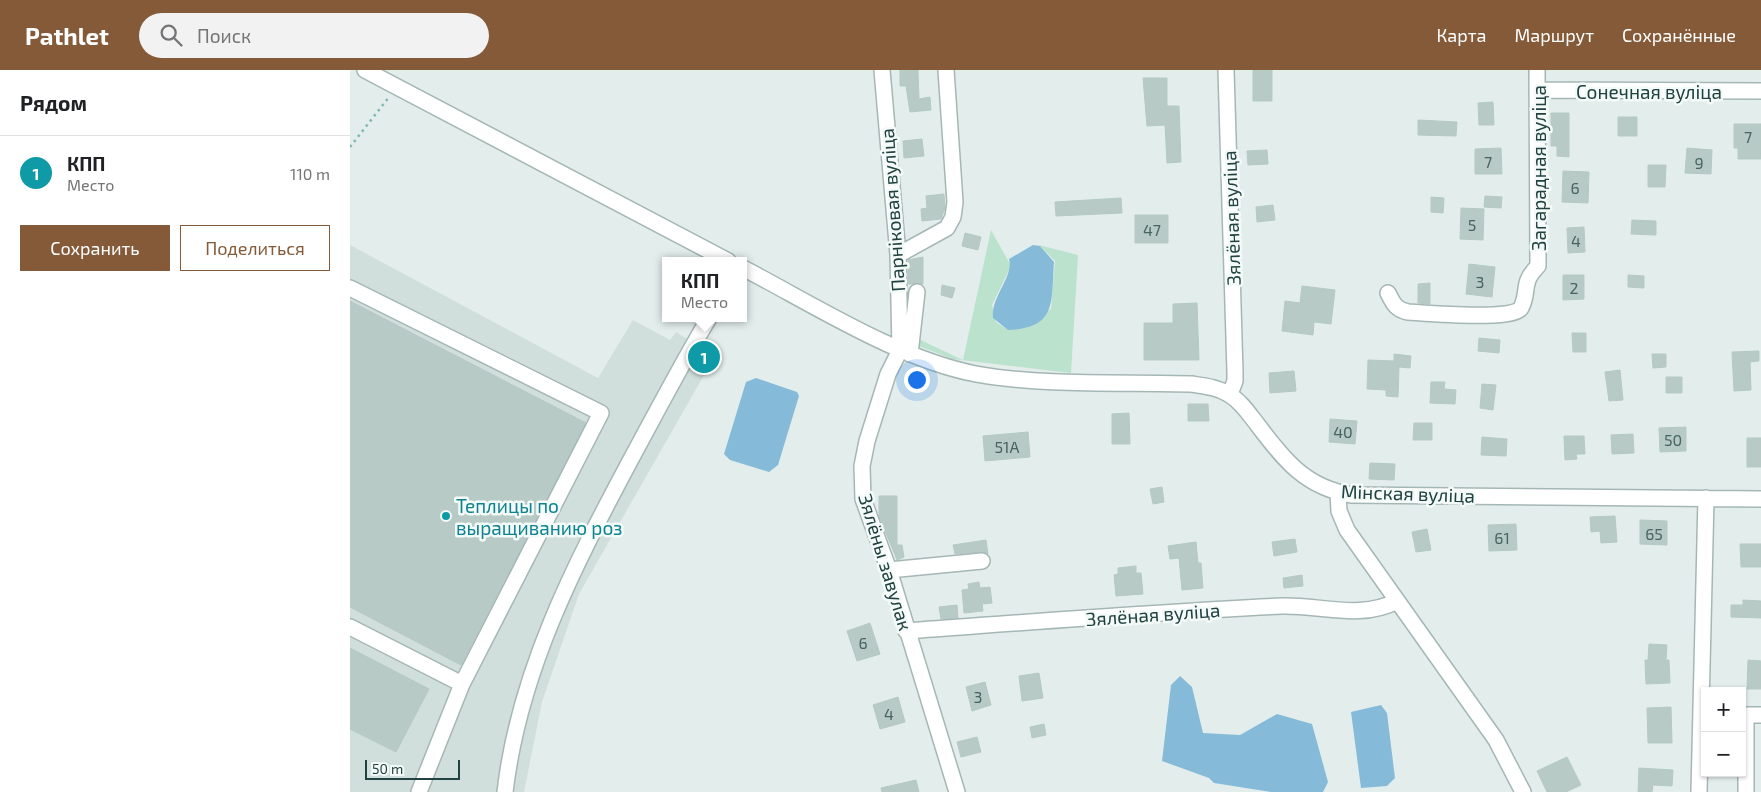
<!DOCTYPE html>
<html lang="ru">
<meta charset="utf-8">
<style>
body{margin:0;font-family:"Exo 2",sans-serif;background:#f2f2f2;color:#202124}
.controls{position:absolute;right:15px;bottom:15px;display:grid;overflow:hidden;border-radius:0px;box-shadow:0 1px 4px #0004}
.controls button{width:45px;height:45px;display:grid;place-items:center;padding:0;border:0;border-bottom:1px solid #e0e0e0;background:#fff;color:#202124;font:25px sans-serif}
.scale{position:absolute;left:15px;bottom:12px;width:95px;box-sizing:border-box;padding-left:5px;border:2px solid #204240;border-top:0;font-size:14px;line-height:18px;white-space:nowrap;color:#204240;-webkit-text-stroke:4px #f4faf8;paint-order:stroke}
.you{position:absolute;left:566px;top:309px;width:18px;height:18px;margin:-12px;border:4px solid #fff;border-radius:50%;background:#1a73e8;box-shadow:0 0 0 8px #1a73e833}
.badge{display:grid;place-items:center;width:32px;height:32px;border-radius:50%;background:#845a38;color:#fff;font-size:16px;font-weight:700}
.pin{position:absolute;translate:-50% -50%;border:2px solid #fff;box-shadow:0 1px 5px #0006}
.popup{position:absolute;left:312px;top:187px;width:85px;height:65px;box-sizing:border-box;display:grid;place-content:center;border-radius:0px;background:#fff;filter:drop-shadow(0 1px 4px #0005);font-size:16px;white-space:nowrap;color:#757577}
.popup b{font-size:19px;color:#202124}
.popup::after{content:'';position:absolute;left:50%;top:100%;margin-left:-10px;border:10px solid transparent;border-top-color:#fff}
.list{margin:0;padding:0;list-style:none}
h2{display:flex;justify-content:space-between;align-items:center;height:65px;margin:0;padding:0 20px;font-size:21px}
h2 small{font-size:16px;font-weight:400;color:#757577}
.list li{display:grid;grid-template-columns:32px 1fr auto;gap:15px;align-items:center;box-sizing:border-box;height:75px;padding:0 20px;border-top:1px solid #e0e0e0}
.list b{display:block;font-size:19px;white-space:nowrap}
.list p{margin:0;font-size:16px;white-space:nowrap;color:#757577}
.list em{font-size:16px;font-style:normal;color:#757577}
.actions{display:flex;gap:10px;padding:15px 20px}
.actions a{flex:1;padding:11px 0;border:1px solid #845a38;border-radius:0px;text-align:center;font-size:18px;color:#845a38}
.actions .main{background:#845a38;color:#fff}
.icon{flex:none;width:28px;height:28px;fill:none;stroke:currentColor;stroke-width:2;stroke-linecap:round;stroke-linejoin:round}
.map{position:relative;flex:none;width:1411px;height:722px;overflow:hidden}
header{display:flex;align-items:center;gap:30px;box-sizing:border-box;height:70px;padding:0 25px;background:#845a38;color:#fff}
header strong{font-size:24px}
nav{display:flex;gap:28px;margin-inline-start:auto;font-size:18px}
.search{width:350px;height:45px;background:#f2f2f2;display:flex;align-items:center;gap:12px;box-sizing:border-box;padding:0 18px;border-radius:28px;color:#757577;font-size:19px}
main{display:flex}
aside{flex:1;background:#fff}
.map>svg:first-child{display:block}
</style>
<header>
<strong>Pathlet</strong>
<div class="search"><svg class="icon" aria-label="search" viewBox="0 0 24 24"><circle cx="10" cy="10" r="6"/><path d="M15 15l6 6"/></svg>Поиск</div>
<nav><a>Карта</a><a>Маршрут</a><a>Сохранённые</a></nav>
</header>
<main>
<aside>
<h2>Рядом<small></small></h2>
<ul class="list">
<li><span class="badge" style="background:#0f9aa8">1</span><div><b>КПП</b><p>Место</p></div><em>110 m</em></li>
</ul>
<div class="actions"><a class="main">Сохранить</a><a>Поделиться</a></div>
</aside>
<div class="map">
<svg width="1411" height="722" viewBox="0 0 1411 722">
<rect width="100%" height="100%" fill="#e3eeec"/>
<path fill="#d1dfdc" d="M0 175 248 308 283 250 320 270 326 262 365 286 229 524 192 632 174 722H0Z"/>
<path fill="#bae2cd" d="M641 160 661 196 642 235 646 252 658 260 701 239 705 191 689 175 728 185 721 303 603 289 558 272 562 266 613 290Z"/>
<path fill="#85bbd9" d="M683 175 690 176 704 192C701 231 708 258 658 260L643 248C641 226 664 207 659 189Z
M406 308 447 322 449 326 428 395 419 402 380 390 374 384 396 312Z
M830 606 842 617 853 663 890 665 927 644 962 654 978 712 973 722H921L864 713 859 708 812 691 821 615Z
M1031 635 1037 643 1045 708 1037 716 1011 718 1001 642Z"/>
<path fill="#b8cac6" stroke="#b4c9c5" d="M550 0H568L569 29 580 27 581 40 560 42 556 16H550Z
M903 0H922V31H903Z
M793 8H817V36H829L831 92 817 93 815 55 797 56Z
M1143 32 1144 55H1129L1128 33Z
M1201 43H1219V87L1207 86V76H1201Z
M1268 47H1287V66H1268Z
M1068 50 1107 52 1106 66 1068 65Z
M1384 54H1411V89H1388V78H1384Z
M572 69 574 86 554 88 553 71Z
M1151 78 1152 104H1125V79Z
M1337 78 1362 80 1361 104 1335 103Z
M917 80 918 94 898 95 897 81Z
M1298 95H1316L1315 117H1298Z
M1213 101 1239 102 1238 133 1212 132Z
M594 124 595 138 591 149 572 151 571 139 577 138 576 126Z
M1135 126 1152 127 1151 138 1134 137Z
M1081 127 1094 128 1093 143 1081 142Z
M771 128 772 143 706 146 705 132Z
M923 135 925 150 907 152 906 137Z
M1111 138 1134 139 1133 170 1110 169Z
M785 145H818V173H785Z
M1282 150 1306 151V165L1281 164Z
M1234 157 1235 182 1218 183 1217 158Z
M615 163 631 167 628 180 612 176Z
M573 187V214H558V190Z
M1119 194 1145 197 1142 227 1116 224Z
M1213 205H1234V229L1213 230Z
M1278 205 1294 206V218L1278 217Z
M1080 213V234L1068 233V214Z
M592 215 605 218 602 228 591 225Z
M952 216 985 220 981 254 964 252 963 265 932 261 935 231 950 233Z
M0 231 236 353 111 595 0 537Z
M847 233 849 290H794V253H823V234Z
M1222 263H1236V282H1223Z
M1129 268 1150 270 1149 283 1128 281Z
M1409 281V291L1400 292 1401 320 1384 321 1382 282Z
M1044 284 1061 286 1060 298 1049 297 1048 327 1036 326V320L1017 319 1018 290 1044 291Z
M1302 284H1316V297L1303 298Z
M1270 300 1273 330 1259 331 1255 302Z
M944 301 946 321 920 323 919 303Z
M1316 307H1332V323H1316Z
M1081 312H1095L1094 319 1106 320 1105 334 1080 333Z
M1132 314 1146 315 1143 340 1130 338Z
M838 334H858L859 351H838Z
M779 343 780 374H762V344Z
M980 349 1007 351 1005 374 979 372Z
M1064 353H1082V370H1063Z
M1336 357V381L1310 382 1309 358Z
M678 362 680 387 635 391 633 366Z
M1283 364 1284 383 1262 384 1261 365Z
M1214 366H1234L1235 384H1226L1227 389 1215 390Z
M1132 367 1157 369 1156 386 1131 385Z
M1397 368H1411V397H1397Z
M1020 393 1045 394 1044 410 1019 409Z
M812 417 814 432 803 434 800 419Z
M529 426H547V475H552L554 487 547 490 529 446Z
M1265 446 1267 472 1251 473 1250 461 1241 462 1240 447Z
M1290 450 1317 451V475L1290 474Z
M1166 454 1167 480 1139 481 1138 455Z
M1077 459 1081 480 1066 482 1062 462Z
M945 469 947 482 924 486 922 472Z
M636 470 638 484 631 482 605 484 603 475Z
M846 472 848 493H851L853 518 832 520 829 488 820 489 818 476Z
M1390 474H1411V497H1391Z
M786 496V503H791L793 524 766 526 764 505 768 504V498Z
M952 505 953 516 934 518 933 508Z
M629 512 630 518 640 517 642 533 632 534 633 541 614 543 612 520 619 519 618 514Z
M1393 530 1411 531V548L1381 547V535H1393Z
M607 535 608 548 591 549 589 537Z
M520 553 530 584 507 591 497 561Z
M1299 574 1317 575 1316 590H1319L1320 613 1296 614 1295 590H1298Z
M0 578 79 619 46 682 0 659Z
M1398 590 1411 591V619H1397Z
M689 603 693 628 672 631 669 606Z
M635 612 641 635 622 641 616 617Z
M548 627 555 652 530 659 523 635Z
M1321 637 1322 673H1298L1297 638Z
M694 654 696 665 682 668 680 657Z
M627 667 631 682 611 687 607 672Z
M1217 687 1231 715 1216 722H1197L1187 701Z
M1289 698 1323 700 1322 716 1303 715 1302 722H1288Z
M566 710 569 722H532L531 718Z"/>
<g fill="none" stroke-linecap="round" stroke-linejoin="round">
<defs>
<path id="minor" d="M15 0 378 191
M532 0 548 185 550 280 538 304 517 371 512 396 513 429 539 500 607 722
M876 0 885 302V311L880 324
M1188 20 1411 21
M548 185 597 158 603 147 605 132 596 0
M393 198C464 235 548 289 626 304 692 316 774 312 841 314 854 316 867 317 878 324 890 330 899 344 907 354 934 390 956 418 1002 425L1411 429
M0 218 251 343 112 614 69 722
M1038 223C1043 233 1046 240 1058 242 1075 243 1164 251 1171 238 1180 221 1170 214 1188 196L1187 0
M560 284 567 222
M988 423 989 441 997 460 1146 670 1173 722
M539 500 632 491
M0 557 112 614
M556 561C681 552 806 542 932 536 971 535 1011 550 1047 531
M155 722C169 602 224 496 280 391 306 343 331 295 359 248
M1349 722 1356 428
M1396 722V645H1411"/>
</defs>
<use href="#minor" stroke="#a5b7b5" stroke-width="18"/>
<path stroke="#80b6b0" stroke-width="2.5" stroke-dasharray="2.5 4" stroke-linecap="butt" d="M0 77 39 27"/>
<use href="#minor" stroke="#fff" stroke-width="15"/>
</g>
<circle fill="#0f9aa8" stroke="#f4faf8" stroke-width="2" cx="96" cy="446" r="5"/>
<g text-anchor="middle" dominant-baseline="central" stroke-width="5" stroke-linejoin="round" paint-order="stroke">
<g font-size="16" fill="#466462">
<text x="1398" y="66">7</text>
<text x="1138" y="91">7</text>
<text x="1349" y="92">9</text>
<text x="1225" y="117">6</text>
<text x="1122" y="154">5</text>
<text x="802" y="159">47</text>
<text x="1226" y="170">4</text>
<text x="1130" y="211">3</text>
<text x="1224" y="217">2</text>
<text x="993" y="361">40</text>
<text x="1323" y="369">50</text>
<text x="657" y="376">51А</text>
<text x="1304" y="463">65</text>
<text x="1152" y="467">61</text>
<text x="513" y="572">6</text>
<text x="628" y="626">3</text>
<text x="539" y="643">4</text>
</g>
<g font-size="19" fill="#204240" stroke="#f4faf8">
<text x="1299" y="21">Сонечная вуліца</text>
<text transform="translate(1188 98) rotate(-90)">Загарадная вуліца</text>
<text transform="translate(542 140) rotate(-94)">Парніковая вуліца</text>
<text transform="translate(881 148) rotate(-92)">Зялёная вуліца</text>
<text transform="translate(1058 423) rotate(2)">Мінская вуліца</text>
<text transform="translate(536 492) rotate(73)">Зялёны завулак</text>
<text transform="translate(803 544) rotate(-4)">Зялёная вуліца</text>
</g>
<g font-size="19" fill="#0d838f" stroke="#f4faf8" text-anchor="start">
<text x="106" y="435">Теплицы по<tspan x="106" dy="22">выращиванию роз</tspan></text>
</g>
</g>
</svg>
<div class="controls">
<button>+</button>
<button>−</button>
</div>
<div class="scale">50 m</div>
<div class="you"></div>
<div class="pin badge" style="left:354px;top:287px;background:#0f9aa8">1</div>
<div class="popup"><b>КПП</b>Место</div>
</div>
</main>
